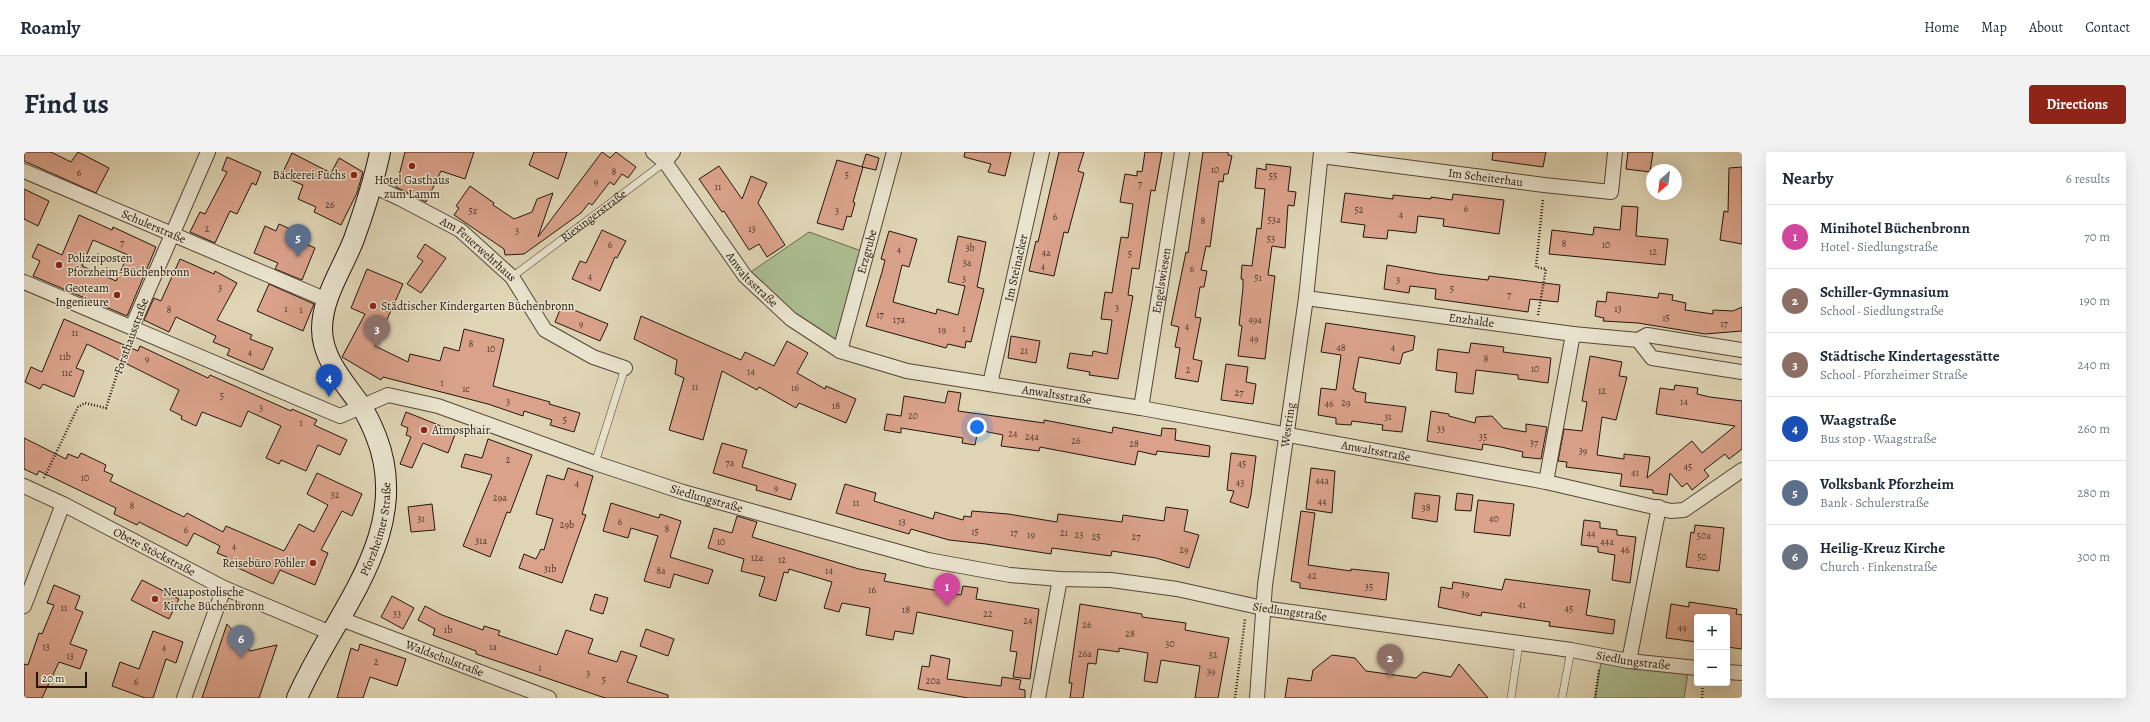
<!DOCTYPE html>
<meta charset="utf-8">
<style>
body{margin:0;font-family:Alegreya,serif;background:#f2f2f3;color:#1f2937}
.controls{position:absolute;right:12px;bottom:12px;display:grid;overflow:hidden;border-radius:4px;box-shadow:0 4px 16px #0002}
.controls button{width:36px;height:36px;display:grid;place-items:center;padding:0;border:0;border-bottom:1px solid #e0e1e3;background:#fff;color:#1f2937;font:20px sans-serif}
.compass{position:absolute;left:1622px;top:12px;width:36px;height:36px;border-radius:50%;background:#fff;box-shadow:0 4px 16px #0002;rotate:208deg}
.scale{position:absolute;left:12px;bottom:10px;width:51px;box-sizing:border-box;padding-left:4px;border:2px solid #24160c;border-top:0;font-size:11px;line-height:14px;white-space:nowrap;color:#24160c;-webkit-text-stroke:3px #eae4cf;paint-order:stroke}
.you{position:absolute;left:953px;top:275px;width:14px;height:14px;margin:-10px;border:3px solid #fff;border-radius:50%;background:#1a73e8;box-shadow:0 0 0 6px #1a73e833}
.badge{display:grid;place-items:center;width:26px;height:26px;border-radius:50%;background:#8f2418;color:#fff;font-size:13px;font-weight:700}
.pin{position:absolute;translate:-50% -33px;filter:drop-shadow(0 1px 2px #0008)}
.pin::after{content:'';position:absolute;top:21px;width:14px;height:12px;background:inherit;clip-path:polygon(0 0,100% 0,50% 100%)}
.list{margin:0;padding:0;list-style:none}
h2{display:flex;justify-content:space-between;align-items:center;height:52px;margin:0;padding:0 16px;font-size:17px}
h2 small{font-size:13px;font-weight:400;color:#747a83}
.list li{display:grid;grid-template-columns:26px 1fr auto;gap:12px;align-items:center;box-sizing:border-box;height:64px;padding:0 16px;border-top:1px solid #e0e1e3}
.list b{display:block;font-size:15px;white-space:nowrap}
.list p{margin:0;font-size:13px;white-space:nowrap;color:#747a83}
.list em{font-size:13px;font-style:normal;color:#747a83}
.map{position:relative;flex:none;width:1718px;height:546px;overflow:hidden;border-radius:4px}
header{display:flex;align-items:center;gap:24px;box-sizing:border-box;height:56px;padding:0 20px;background:#fff;border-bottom:1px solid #e0e1e3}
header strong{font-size:19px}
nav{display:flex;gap:22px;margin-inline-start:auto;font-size:14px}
.intro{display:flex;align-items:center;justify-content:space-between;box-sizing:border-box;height:96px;padding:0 24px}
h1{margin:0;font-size:28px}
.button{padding:10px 18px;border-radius:4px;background:#8f2418;color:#fff;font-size:14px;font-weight:700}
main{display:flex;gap:24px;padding:0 24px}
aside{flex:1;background:#fff;border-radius:4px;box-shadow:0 4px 16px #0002}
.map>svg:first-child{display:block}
</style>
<header>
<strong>Roamly</strong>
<nav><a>Home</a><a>Map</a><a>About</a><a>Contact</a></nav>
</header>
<div class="intro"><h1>Find us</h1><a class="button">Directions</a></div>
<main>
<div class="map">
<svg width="1718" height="546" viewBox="0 0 1718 546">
<rect width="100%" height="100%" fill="#dfd5b5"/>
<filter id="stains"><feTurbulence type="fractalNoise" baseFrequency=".005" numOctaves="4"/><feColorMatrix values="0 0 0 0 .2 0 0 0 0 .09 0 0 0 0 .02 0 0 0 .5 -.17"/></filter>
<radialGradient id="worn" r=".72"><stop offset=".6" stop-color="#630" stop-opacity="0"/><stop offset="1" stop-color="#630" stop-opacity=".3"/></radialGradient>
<path fill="#acbe92" stroke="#686a4f" d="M785 80 843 101 816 199 721 124Z
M1578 504 1665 515 1660 546H1571Z"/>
<path fill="#daa28b" stroke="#24160c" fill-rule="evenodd" d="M0 0H27L47 10 54 0 85 16 72 41 0 9Z
M381 0H450L441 27 417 19 402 50 372 35Z
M510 0H543L534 27 505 13Z
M578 0 586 6 592 0 612 15 604 26 598 22 590 33 586 30 568 53 565 51 557 61 500 102 481 103 480 97 430 63 435 56 432 54 446 34 470 51 469 53 490 67 508 60 513 47 529 41 514 85Z
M941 0H987L981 24 964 20 967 12 940 5Z
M1035 0H1060L1054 19 1060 21 1044 81 1040 80 1030 124 1005 119 1012 89 1014 90Z
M1121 0H1138L1131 39 1127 38 1115 117 1108 116 1104 143 1109 144 1094 227 1065 223 1066 220 1043 216 1046 201 1068 204 1069 199 1083 202 1088 168 1077 167 1081 140 1088 141 1097 85 1104 86 1109 52 1096 50 1101 22 1113 24V19L1118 20Z
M1179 0H1204V3L1208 4 1204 22H1200L1199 30 1195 29 1186 95 1182 94 1177 118 1183 119 1180 135H1176L1171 165 1177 166 1169 207 1178 209 1174 230 1151 226 1156 196 1151 195 1155 175 1147 173 1162 100 1164 101Z
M1469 0H1522L1519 15 1468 8Z
M1604 0H1629L1626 20 1602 17Z
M268 1 307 21 315 6 339 20 333 41 317 73 290 60 292 55 274 47 279 33 257 24Z
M842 2 855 6 852 18 838 15Z
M203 5 237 20 232 33 228 31 213 62 206 59 191 91 166 80 176 60 181 62 203 20 198 18Z
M813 8 839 15 829 50 831 51 827 65 823 64 819 78 793 71Z
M1242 12 1267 15 1264 39 1272 40 1270 54 1264 53 1261 96 1248 94 1244 123 1251 124 1241 207 1214 204 1218 174 1215 173 1219 136V127H1217L1218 113 1228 114 1233 76 1237 77 1241 37 1231 36 1233 16 1242 18Z
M695 14 718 47 727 24 743 31 734 51 761 93 743 105 735 92 725 98 700 59 698 60 675 27Z
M1718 15V92L1696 88 1700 59 1704 60 1705 16Z
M0 37 25 49 14 74 0 67Z
M1321 41 1369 47V43L1407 47V45L1428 48 1429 42 1480 48 1475 82 1419 74 1420 67 1394 64 1392 81 1364 78 1363 87 1339 85 1341 73 1317 70Z
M1598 54 1614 55 1612 84 1644 87 1641 113 1525 102 1528 78 1569 83 1570 75 1596 78Z
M55 63 88 78 89 75 132 95 103 164 9 124 16 109 8 105 14 92 38 103ZM69 88 104 103 92 129 58 114Z
M255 72 275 81 273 88 291 96 278 128 251 117 254 111 230 101 241 74 252 79Z
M578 78 602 89 593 106 591 105 576 139 548 127 556 109 562 111Z
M865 79 893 87 885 115 878 113 869 150 912 162 913 157 934 163 941 134 924 130 934 84 962 90 953 135 960 137 947 190 942 189 941 196 924 192 922 196 842 174 858 120 861 108 857 107Z
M401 92 422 106 397 141 383 132 399 109 393 105Z
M156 107 190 122 191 119 213 131 193 168 228 183 226 187 249 196 239 218 203 203 206 197 189 190 192 184 152 165 145 180 120 168 130 146 137 149Z
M1363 113 1414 122 1464 128 1465 124 1536 133 1534 150 1506 147 1504 160 1411 147 1412 137 1386 134 1385 141 1360 137Z
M343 117 379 132 351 194 384 210 386 202 416 209 420 195 435 199 440 177 480 187 469 234 526 250 525 252 556 261 550 280 526 273 528 268 500 259 499 264 464 252 359 225 357 228 318 205 341 162 327 156Z
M245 132 290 152 279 179 233 159Z
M1583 140 1634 146 1635 141 1649 143 1648 148 1662 151 1661 158 1689 162V158L1709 159 1718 155V179L1681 182 1614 171 1579 169 1580 166 1571 164 1573 149 1582 150Z
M538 153 584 172 576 189 531 170Z
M617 164 717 208 721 200 750 214 763 189 784 201 773 221 801 237 802 234 832 247 822 271 775 251 772 256 735 235 733 238 698 219 679 288 645 278 660 226 651 222 653 208 610 187Z
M40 167 114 199 116 194 184 226 186 223 267 259 268 257 293 268 290 273 323 288 316 303 294 293 282 319 257 308 255 312 242 306 257 274 224 259 217 275 178 260 172 274 157 267 158 264 146 258 155 238 63 192 52 216 60 219 50 245 19 232 16 237 1 230 7 215 18 220Z
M1302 171 1391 184 1389 198 1379 201 1376 212 1335 205 1329 237H1331V239L1342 241 1341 250 1382 255 1378 280 1358 278 1359 273 1328 269 1327 273 1312 272V266L1294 263 1297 236 1312 238 1317 203 1297 200Z
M987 184 1016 189 1012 211 984 206Z
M1447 191 1480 195 1479 200 1527 206 1524 231 1494 227V223L1452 218 1449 242 1431 240 1433 221 1412 218 1414 197 1445 201Z
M1566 204 1598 210 1595 224 1603 225 1592 268 1578 265 1573 303 1600 307V302L1626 305 1623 326 1668 289 1678 301 1711 274 1632 262 1636 236 1650 238 1651 233 1674 236 1673 242 1686 245 1718 249V297L1705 307 1701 302 1680 318 1685 324 1668 338 1663 331 1658 335 1646 321 1643 343 1629 341V338L1596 334 1598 322 1542 315 1543 310 1534 309 1540 277 1558 279 1563 250 1558 249Z
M1202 212 1224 215 1222 230 1232 232 1229 252 1197 248Z
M924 239 937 241 934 259 1020 271V268L1088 281 1089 275 1137 284 1138 276 1152 277 1151 288 1186 294 1185 305 1133 299 1132 303 1114 299 1111 313 1016 295 1015 299 977 294 979 283 954 278 951 293 938 291 939 286 877 276V281L860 278 863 262 877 264 880 244 921 251Z
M1407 259 1425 262V264L1451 271 1452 265 1468 264 1479 276 1502 280V272L1523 275 1517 307 1498 305 1499 300 1477 295 1459 292 1458 298 1403 289Z
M382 260 432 280 424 301 399 291 388 316 376 312 387 285 382 283 384 276 377 273Z
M0 286 42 307 44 302 54 306 57 301 82 313 80 319 89 323 86 329 160 365 163 361 199 380 202 374 260 399 275 372 290 380 304 353 283 342 293 321 338 342 328 364 318 359 297 398 304 401 291 433 256 418 249 432 201 410 203 405 193 401 196 394 170 381 163 394 115 370 113 373 90 362 92 356 15 319 13 323 0 317Z
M464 287 508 303 486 361 483 360 466 405 439 394 468 323 437 315 441 302 458 306Z
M698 291 723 298 718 315 772 332 767 348 732 338 733 334 689 321Z
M1207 301 1232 304 1227 343 1224 356 1206 350 1210 339 1203 338Z
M544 316 569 324 558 362 562 363 538 431 495 416 500 402 512 407 517 397 520 398 529 367 512 362 523 323 540 328Z
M1287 316 1311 319 1308 361 1282 357Z
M821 332 852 341 850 349 909 367 911 360 939 368 940 364 947 365 948 359 984 362 1033 370 1034 362 1098 370 1099 363 1140 369 1142 355 1164 358 1160 379 1175 383 1165 416 1132 406 1088 399 1087 404 1028 396 1027 402 962 392 925 388 887 377 885 382 812 361Z
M1391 341 1416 344 1413 370 1388 366Z
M1433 341 1449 343 1447 359 1431 358Z
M1454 348 1490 352 1486 384 1450 380Z
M587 351 635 366 636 362 657 369 646 405 689 418 684 432 650 422 646 436 620 429 634 384 607 376 604 386 579 379Z
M408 352 411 378 387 380 384 355Z
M1277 359 1291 361 1284 413 1327 419V417L1365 421 1362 448 1276 436V431L1267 429Z
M713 364 733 370 728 385 835 417 862 422 860 429 937 443 939 434 954 436 952 447 1015 457 1006 527 989 525 993 500 986 499 989 479 893 460 889 482 871 479 869 488 842 483 846 456 818 451 815 460 800 456 808 430 765 417 764 421 760 420 752 449 735 444 741 425 717 419 720 407 684 396 690 376 708 381Z
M1560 368 1576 370V376L1593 378V383L1612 385 1606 431 1588 428 1591 403 1574 400V395L1557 393Z
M1671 373 1700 376 1695 419 1662 415 1667 380 1670 381Z
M1481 427 1566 438 1562 463 1591 468 1589 482 1525 474 1526 470 1458 460 1457 464 1414 455 1417 435 1428 437 1429 430 1478 438Z
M118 428 155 447 145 467 107 448Z
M30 433 56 444 51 457 59 460 46 492 63 498 56 517 35 510 18 546H0V512L4 513 15 481 18 482 30 453 23 451Z
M571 442 584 446 579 462 566 458Z
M368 444 390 456 379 477 357 465Z
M1665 450 1713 457 1712 462 1718 463V497L1703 495V465H1673V490L1642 486 1647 452 1665 455Z
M1056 452 1118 462V465L1162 471 1161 478 1205 486 1194 546H1171L1176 514 1137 508 1133 531 1120 529 1124 501 1095 496V500L1074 497 1072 512 1064 511 1059 546H1046L1048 531H1045Z
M401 454 418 463 459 478 460 474 476 479 474 483 533 503 542 478 569 487 564 501 593 510 597 499 613 504 603 530 644 543V546H581L452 502V499L409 483 411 477 394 468Z
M203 472 226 499 253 493 235 546H178Z
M622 477 650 487 644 504 616 494Z
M129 479 159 490 152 511 142 507 129 546H121L88 534 96 510 115 517Z
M336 492 382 507 373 534 346 525 339 546H313L327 496 334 499Z
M907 503 926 507 923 527 977 534 978 525 997 528 995 537 1001 538V546H944L894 537 898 514 905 515Z
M1308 503 1331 506 1342 519 1392 526 1399 520 1427 525 1435 512 1464 546H1261L1264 526 1287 529 1289 518Z"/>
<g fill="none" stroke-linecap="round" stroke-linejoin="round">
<defs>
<g id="lane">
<path id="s1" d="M488 125 641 10"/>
<path d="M571 311 601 216"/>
<path d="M1487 546 1495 492"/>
<path d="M1538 546 1547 498"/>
</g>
<g id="street">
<path id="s2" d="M629 0 641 10 721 124 767 167 816 199 883 219 1117 256 1522 330 1647 359 1660 358 1718 318"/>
<path id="s3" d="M1297 4 1520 33 1587 40 1591 0"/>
<path d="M641 10 649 0"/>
<path id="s4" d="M0 19 303 148"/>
<path id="s5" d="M347 33 377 47 436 78 488 125 521 178 569 205 601 216"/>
<path id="s6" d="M0 130 316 264 364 243 414 254 571 311 659 340 904 408 986 423 1036 427 1087 428 1153 437 1239 456 1547 498 1605 509 1673 516"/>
<path id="s7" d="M1282 146 1549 182 1614 188 1628 206 1718 220"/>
<path d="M108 175 184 0"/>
<path d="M1614 188 1623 183 1718 198"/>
<path id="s8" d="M816 199 870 0"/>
<path id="s9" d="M966 232 1018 0"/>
<path id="s10" d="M1117 256 1158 0"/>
<path d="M1522 330 1549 182"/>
<path id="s11" d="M0 334 39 352 200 436 307 481"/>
<path d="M0 454 39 352"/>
<path id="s12" d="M317 467 525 546"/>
<path d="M1605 509 1635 355"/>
<path d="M1703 520 1718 521"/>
<path d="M160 546 200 436"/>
<path d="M1014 546 1036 427"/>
<path id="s13" d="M1233 546 1241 433 1282 146 1297 0"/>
</g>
<g id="secondary">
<path id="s14" d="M273 546C309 462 391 382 352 284 348 274 343 263 337 254 321 231 298 207 298 177 298 145 319 116 330 87 340 59 350 29 356 0"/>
</g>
</defs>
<use href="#lane" stroke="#534636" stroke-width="8"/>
<use href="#street" stroke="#534636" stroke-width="16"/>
<use href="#secondary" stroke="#24160c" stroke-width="22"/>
<path stroke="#24160c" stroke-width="2.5" stroke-dasharray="1 2" stroke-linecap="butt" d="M1514 163 1522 117 1512 115 1519 47
M20 326 54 255 61 251 82 256 103 191
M1211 546 1221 467
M1571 546 1575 518
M1678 546 1679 531"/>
<use href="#lane" stroke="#eae4cf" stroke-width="7"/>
<use href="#street" stroke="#eae4cf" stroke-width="14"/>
<use href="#secondary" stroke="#eae4cf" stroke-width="20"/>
</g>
<g fill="#8f2418" stroke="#eae4cf" stroke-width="1.5">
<circle cx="388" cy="14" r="4"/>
<circle cx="330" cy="23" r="4"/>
<circle cx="35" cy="113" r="4"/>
<circle cx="93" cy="143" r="4"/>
<circle cx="349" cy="154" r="4"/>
<circle cx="400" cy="278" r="4"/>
<circle cx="289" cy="411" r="4"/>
<circle cx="131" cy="447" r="4"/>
</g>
<g text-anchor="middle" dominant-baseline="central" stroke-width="3" stroke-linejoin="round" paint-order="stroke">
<g font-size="10" fill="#52392c">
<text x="1191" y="17">10</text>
<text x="590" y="19">8</text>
<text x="55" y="20">6</text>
<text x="823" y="22">5</text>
<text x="1249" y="23">55</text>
<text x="572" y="29">9</text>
<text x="1116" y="31">7</text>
<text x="694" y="34">11</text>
<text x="306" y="52">26</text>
<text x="1442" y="56">6</text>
<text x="1335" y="57">52</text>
<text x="449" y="58">5z</text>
<text x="813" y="58">3</text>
<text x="1377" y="62">4</text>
<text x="1031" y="64">6</text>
<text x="1250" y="67">53a</text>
<text x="1179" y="68">8</text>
<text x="183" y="76">2</text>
<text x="728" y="76">13</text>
<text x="493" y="78">3</text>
<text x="1247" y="86">53</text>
<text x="98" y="90">7</text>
<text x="1540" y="91">8</text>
<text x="586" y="92">6</text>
<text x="1582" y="92">10</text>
<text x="946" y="95">3b</text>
<text x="875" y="97">4</text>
<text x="1629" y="99">12</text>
<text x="1022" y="100">4a</text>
<text x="1106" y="101">5</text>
<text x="943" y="110">3a</text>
<text x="1019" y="114">4</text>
<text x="1168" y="116">6</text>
<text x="566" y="124">4</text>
<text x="1234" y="125">51</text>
<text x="940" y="126">3</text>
<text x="1374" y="127">3</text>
<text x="196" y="135">3</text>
<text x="1428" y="136">5</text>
<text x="1485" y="142">7</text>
<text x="1093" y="155">3</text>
<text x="262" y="156">1</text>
<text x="1594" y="156">13</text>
<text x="145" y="157">8</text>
<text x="277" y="157">1</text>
<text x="856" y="162">17</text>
<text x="1642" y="165">15</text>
<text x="875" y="167">17a</text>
<text x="1231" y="167">49a</text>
<text x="557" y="171">9</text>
<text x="1700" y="171">17</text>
<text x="1163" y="174">4</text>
<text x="940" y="176">1</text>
<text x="918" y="177">19</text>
<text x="51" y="180">11</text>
<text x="1230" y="186">49</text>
<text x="447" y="191">8</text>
<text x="1317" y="195">48</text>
<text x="1369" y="195">4</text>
<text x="467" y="196">10</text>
<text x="1000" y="198">21</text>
<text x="226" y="200">4</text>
<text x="41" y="204">11b</text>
<text x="123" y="206">9</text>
<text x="1462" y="206">8</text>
<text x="1511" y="216">10</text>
<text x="1164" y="217">2</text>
<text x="727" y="219">14</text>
<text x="43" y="220">11c</text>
<text x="418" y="230">1</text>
<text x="671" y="234">11</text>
<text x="771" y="235">16</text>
<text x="442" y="236">1c</text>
<text x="1578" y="238">12</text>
<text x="1215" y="240">27</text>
<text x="198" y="243">5</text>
<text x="484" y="249">3</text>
<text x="1660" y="249">14</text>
<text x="1322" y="250">29</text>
<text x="1305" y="251">46</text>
<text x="812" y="253">18</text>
<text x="237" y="255">3</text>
<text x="889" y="263">20</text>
<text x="1364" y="264">31</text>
<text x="541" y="267">5</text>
<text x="277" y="270">1</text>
<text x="1417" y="276">33</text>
<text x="989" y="281">24</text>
<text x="1008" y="284">24a</text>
<text x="1459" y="284">35</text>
<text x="1052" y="288">26</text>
<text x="1510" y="290">37</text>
<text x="1110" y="291">28</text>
<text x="1559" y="298">39</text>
<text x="484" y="307">2</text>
<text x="706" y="310">7a</text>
<text x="1218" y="311">45</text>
<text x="1664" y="314">45</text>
<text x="1611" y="320">41</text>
<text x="61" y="325">10</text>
<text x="1298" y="328">44a</text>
<text x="1216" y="330">43</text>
<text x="553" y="331">4</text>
<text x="752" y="335">9</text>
<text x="311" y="342">32</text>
<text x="476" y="345">29a</text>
<text x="1298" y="349">44</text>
<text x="832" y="350">11</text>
<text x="108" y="353">8</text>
<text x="1402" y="355">38</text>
<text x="397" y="366">31</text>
<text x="1470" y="366">40</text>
<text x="596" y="369">6</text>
<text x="878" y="369">13</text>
<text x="543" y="372">29b</text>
<text x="643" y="376">8</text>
<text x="162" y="377">6</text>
<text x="951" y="379">15</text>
<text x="990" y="380">17</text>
<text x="1040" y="380">21</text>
<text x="1567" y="381">44</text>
<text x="1007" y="382">19</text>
<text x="1055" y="382">23</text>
<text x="1680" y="383">50a</text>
<text x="1072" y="384">25</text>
<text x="1112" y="384">27</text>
<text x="457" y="388">31a</text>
<text x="697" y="389">10</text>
<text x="1583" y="389">44a</text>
<text x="210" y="394">4</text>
<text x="1160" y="397">29</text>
<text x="1601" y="397">46</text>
<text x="1678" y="404">50</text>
<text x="733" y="405">12a</text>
<text x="758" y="407">12</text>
<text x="526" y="416">31b</text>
<text x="637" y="418">8a</text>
<text x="805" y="418">14</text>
<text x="1288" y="423">42</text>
<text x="1345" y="434">35</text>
<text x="848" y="437">16</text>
<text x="1441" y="441">39</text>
<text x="1498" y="452">41</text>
<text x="40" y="455">11</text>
<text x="1545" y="456">45</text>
<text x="882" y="457">18</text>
<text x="373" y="461">33</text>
<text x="964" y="461">22</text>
<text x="1004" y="468">24</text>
<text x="1063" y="472">26</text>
<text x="1658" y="475">49</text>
<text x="424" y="477">1b</text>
<text x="1106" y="481">28</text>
<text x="1146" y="491">30</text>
<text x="22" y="494">13</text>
<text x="469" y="494">1a</text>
<text x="140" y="495">4</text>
<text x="1061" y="501">26a</text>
<text x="1189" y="502">32</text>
<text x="46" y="503">13</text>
<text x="352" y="509">2</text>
<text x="516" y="515">1</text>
<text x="1187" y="519">39</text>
<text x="564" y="521">3</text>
<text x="580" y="527">5</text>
<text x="909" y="528">20a</text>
<text x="112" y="529">6</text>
</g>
<g font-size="12" fill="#24160c" stroke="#eae4cf" text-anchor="start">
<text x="322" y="23" text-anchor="end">Bäckerei Fuchs</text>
<text x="388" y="28" text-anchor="middle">Hotel Gasthaus<tspan x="388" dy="14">zum Lamm</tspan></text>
<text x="43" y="106">Polizeiposten<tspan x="43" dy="14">Pforzheim-Büchenbronn</tspan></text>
<text x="85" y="136" text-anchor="end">Geoteam<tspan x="85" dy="14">Ingenieure</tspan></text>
<text x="357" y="154">Städtischer Kindergarten Büchenbronn</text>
<text x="408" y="278">Atmosphair</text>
<text x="281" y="411" text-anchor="end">Reisebüro Pöhler</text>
<text x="139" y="440">Neuapostolische<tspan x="139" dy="14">Kirche Büchenbronn</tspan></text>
</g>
<g font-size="12" fill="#24160c" stroke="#eae4cf">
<text stroke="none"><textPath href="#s3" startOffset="166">Im Scheiterhau</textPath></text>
<text stroke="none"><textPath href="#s1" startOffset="102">Riexingerstraße</textPath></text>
<text stroke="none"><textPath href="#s4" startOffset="141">Schulerstraße</textPath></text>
<text stroke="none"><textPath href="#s5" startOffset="126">Am Feuerwehrhaus</textPath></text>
<text stroke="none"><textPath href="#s8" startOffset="103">Erzgrube</textPath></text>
<text stroke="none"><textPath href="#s9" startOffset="119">Im Steinacker</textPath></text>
<text stroke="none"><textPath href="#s2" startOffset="162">Anwaltsstraße</textPath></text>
<text stroke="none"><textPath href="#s10" startOffset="129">Engelswiesen</textPath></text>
<text stroke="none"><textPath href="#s7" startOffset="167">Enzhalde</textPath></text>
<text transform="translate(107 184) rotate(-70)">Forsthausstraße</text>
<text stroke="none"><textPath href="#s2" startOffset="498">Anwaltsstraße</textPath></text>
<text stroke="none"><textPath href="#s13" startOffset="275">Westring</textPath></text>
<text stroke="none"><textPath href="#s2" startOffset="822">Anwaltsstraße</textPath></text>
<text stroke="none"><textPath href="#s6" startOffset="731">Siedlungstraße</textPath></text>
<text stroke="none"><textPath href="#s14" startOffset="188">Pforzheimer Straße</textPath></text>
<text stroke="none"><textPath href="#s11" startOffset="146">Obere Stöckstraße</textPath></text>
<text stroke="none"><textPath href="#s6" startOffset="1327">Siedlungstraße</textPath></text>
<text stroke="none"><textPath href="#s12" startOffset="111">Waldschulstraße</textPath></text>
<text stroke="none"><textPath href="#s6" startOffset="1674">Siedlungstraße</textPath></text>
</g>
</g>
<rect width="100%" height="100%" filter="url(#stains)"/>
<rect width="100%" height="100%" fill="url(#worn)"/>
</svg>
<div class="controls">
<button>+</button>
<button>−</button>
</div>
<svg class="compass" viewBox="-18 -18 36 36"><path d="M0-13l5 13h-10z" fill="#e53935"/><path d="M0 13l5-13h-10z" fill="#747a83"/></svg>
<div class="scale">20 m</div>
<div class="you"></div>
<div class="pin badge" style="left:923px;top:454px;background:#d1479c">1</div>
<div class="pin badge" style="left:1366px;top:525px;background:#8d6e63">2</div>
<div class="pin badge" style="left:353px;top:196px;background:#8d6e63">3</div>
<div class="pin badge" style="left:305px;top:245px;background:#1a4fb4">4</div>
<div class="pin badge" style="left:274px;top:105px;background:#5c6f8a">5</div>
<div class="pin badge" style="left:217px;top:506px;background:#6b7280">6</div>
</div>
<aside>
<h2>Nearby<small>6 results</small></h2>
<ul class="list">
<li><span class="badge" style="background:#d1479c">1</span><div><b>Minihotel Büchenbronn</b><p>Hotel · Siedlungstraße</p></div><em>70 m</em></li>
<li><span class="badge" style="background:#8d6e63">2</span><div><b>Schiller-Gymnasium</b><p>School · Siedlungstraße</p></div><em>190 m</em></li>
<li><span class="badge" style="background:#8d6e63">3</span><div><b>Städtische Kindertagesstätte</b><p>School · Pforzheimer Straße</p></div><em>240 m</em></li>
<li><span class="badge" style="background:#1a4fb4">4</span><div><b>Waagstraße</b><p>Bus stop · Waagstraße</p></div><em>260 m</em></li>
<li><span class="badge" style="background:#5c6f8a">5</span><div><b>Volksbank Pforzheim</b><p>Bank · Schulerstraße</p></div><em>280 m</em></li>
<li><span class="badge" style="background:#6b7280">6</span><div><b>Heilig-Kreuz Kirche</b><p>Church · Finkenstraße</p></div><em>300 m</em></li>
</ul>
</aside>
</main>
